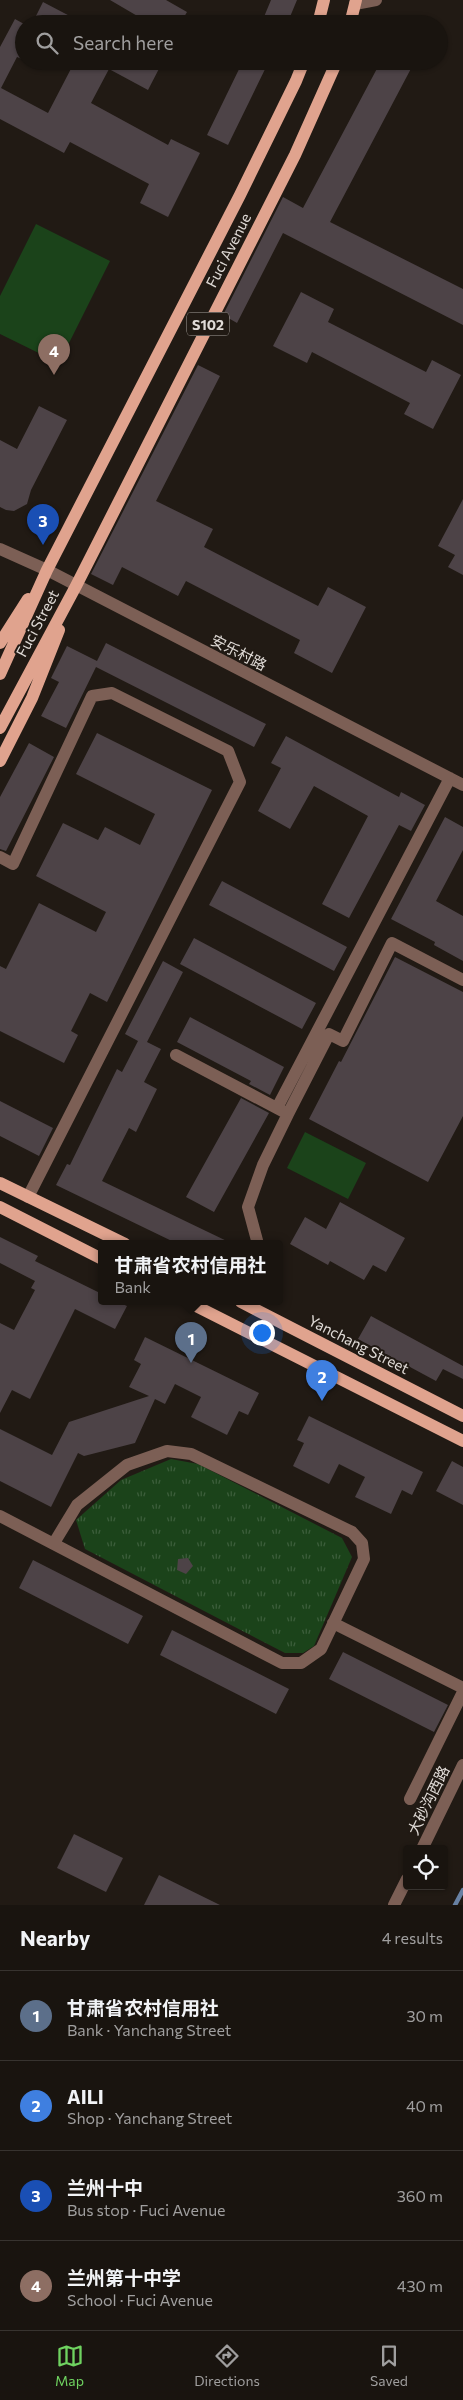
<!DOCTYPE html>
<meta charset="utf-8">
<style>
body{margin:0;font-family:Commissioner,"Noto Sans SC",sans-serif;background:#26211d;color:#f1f3f6}
.controls{position:absolute;right:15px;bottom:15px;display:grid;overflow:hidden;border-radius:5px;box-shadow:0 1px 4px #0004}
.controls button{width:45px;height:45px;display:grid;place-items:center;padding:0;border:0;border-bottom:1px solid #37332f;background:#19140f;color:#f1f3f6;font:25px sans-serif}
.you{position:absolute;left:261px;top:1332px;width:18px;height:18px;margin:-12px;border:4px solid #fff;border-radius:50%;background:#1a73e8;box-shadow:0 0 0 8px #1a73e833}
.badge{display:grid;place-items:center;width:32px;height:32px;border-radius:50%;background:#6fd360;color:#fff;font-size:16px;font-weight:700}
.pin{position:absolute;translate:-50% -41px;filter:drop-shadow(0 1px 2px #0008)}
.pin::after{content:'';position:absolute;top:26px;width:18px;height:15px;background:inherit;clip-path:polygon(0 0,100% 0,50% 100%)}
.popup{position:absolute;left:98px;top:1240px;width:185px;height:65px;box-sizing:border-box;display:grid;place-content:center;border-radius:5px;background:#19140f;filter:drop-shadow(0 1px 4px #0005);font-size:16px;white-space:nowrap;color:#9f9e9e}
.popup b{font-size:19px;color:#f1f3f6}
.popup::after{content:'';position:absolute;left:50%;top:100%;margin-left:-10px;border:10px solid transparent;border-top-color:#19140f}
.list{margin:0;padding:0;list-style:none}
h2{display:flex;justify-content:space-between;align-items:center;height:65px;margin:0;padding:0 20px;font-size:21px}
h2 small{font-size:16px;font-weight:400;color:#9f9e9e}
.list li{display:grid;grid-template-columns:32px 1fr auto;gap:15px;align-items:center;box-sizing:border-box;height:90px;padding:0 20px;border-top:1px solid #37332f}
.list b{display:block;font-size:19px;white-space:nowrap}
.list p{margin:0;font-size:16px;white-space:nowrap;color:#9f9e9e}
.list em{font-size:16px;font-style:normal;color:#9f9e9e}
.icon{flex:none;width:28px;height:28px;fill:none;stroke:currentColor;stroke-width:2;stroke-linecap:round;stroke-linejoin:round}
.map{position:relative;flex:none;width:463px;height:1905px;overflow:hidden}
.search{position:absolute;background:#19140f;box-shadow:0 1px 4px #0004;left:15px;right:15px;top:15px;height:55px;display:flex;align-items:center;gap:12px;box-sizing:border-box;padding:0 18px;border-radius:28px;color:#9f9e9e;font-size:19px}
.sheet{height:425px;background:#19140f}
nav{display:flex;justify-content:space-around;align-items:center;box-sizing:border-box;height:70px;border-top:1px solid #37332f;background:#19140f;font-size:14px;color:#9f9e9e}
nav a{display:grid;justify-items:center;gap:2px}
nav .on{color:#6fd360}
.map>svg:first-child{display:block}
</style>
<div class="map">
<svg width="463" height="1905" viewBox="0 0 463 1905">
<defs>
<pattern id="park-tufts" width="24" height="20" patternUnits="userSpaceOnUse" patternTransform="scale(1.25)"><rect width="24" height="20" fill="#1b431a"/><path d="M3 7l-1-3M5 7V3M7 7l1-3M15 17l-1-3M17 17v-4M19 17l1-3" fill="none" stroke="#3c5e3b"/></pattern>
</defs>
<rect width="100%" height="100%" fill="#211a14"/>
<path fill="#1b431a" d="M36 224 110 261 59 363 0 334V296Z
M305 1132 366 1163 348 1199 287 1168Z"/>
<path fill="url(#park-tufts)" d="M171 1459 198 1464 342 1538 352 1557 314 1646 303 1653H285L85 1549 76 1520 121 1480Z"/>
<g fill="none" stroke-linecap="round" stroke-linejoin="round">
<path stroke="#6881a3" stroke-width="4.5" d="M455 1905 463 1890"/>
</g>
<path fill="#4d4347" d="M110 0H166L187 12 180 24H151Z
M271 0H297L287 24H261Z
M43 2 85 24H32Z
M15 19 24 24V60L17 57 1 88 48 113 75 61H163L148 90 109 69 91 103 168 145 171 139 200 153 168 217 140 203 149 184 70 142 64 153 0 119V47Z
M243 61H269L228 145 207 135Z
M381 61H415L330 222 463 289V325L283 233 237 323 223 315 283 197 303 208Z
M301 292 334 309 328 322 426 372 432 360 461 375 433 429 404 414 410 403 312 352 307 363 273 346Z
M198 365 220 376 156 501 213 529 204 547 318 606 328 587 366 607 332 673 294 653 300 640 186 581 178 596 122 567 113 585 91 574Z
M39 406 67 420 31 490 27 504 14 511 6 510 0 507V440L17 449Z
M463 499V575L448 567 455 555 438 546Z
M106 643 266 724 254 747 96 667 66 728 41 716 59 682 51 678 67 646 97 661Z
M97 733 212 790 107 1002 90 993 71 1031 78 1035 64 1063 0 1031V966L6 969 39 903 96 932 106 912 36 876 63 823 98 840 105 827 140 845 155 814 76 774Z
M286 736 399 797 401 792 425 805 411 831 399 825 349 918 322 904 368 816 314 786 290 829 258 811 281 768 271 763Z
M29 743 54 757 6 851 0 849V797Z
M445 817 463 827V850L436 901 463 916V961L434 945 435 942 391 919Z
M222 881 347 947 334 971 209 905Z
M194 938 316 1003 302 1029 180 964Z
M395 957 463 992V1116L428 1182 309 1119 339 1061 341 1062Z
M163 961 183 972 147 1042 161 1049 144 1082 157 1089 136 1132 129 1128 102 1181 233 1244H178L56 1185 67 1164 70 1165 117 1069 122 1072 138 1041 125 1034Z
M190 1017 284 1067 270 1095 249 1084 251 1081 177 1042Z
M241 1098 269 1113 214 1212 186 1197Z
M0 1101 53 1128 39 1156 0 1136Z
M340 1202 405 1238 386 1272 373 1265 364 1280 330 1261 328 1265 290 1244 305 1217 326 1229Z
M0 1237 38 1256 35 1261 102 1294V1302H118L127 1306 115 1329 75 1309 30 1399 12 1390 0 1413V1323L14 1330 35 1290 31 1288 35 1281 0 1263Z
M371 1316 463 1366V1379L443 1369 436 1381 358 1339Z
M145 1337 259 1393 248 1415 239 1411 227 1435 191 1417 201 1397 175 1384 165 1404 155 1399 135 1443 84 1456 78 1453 51 1507 0 1481V1429L52 1455 69 1422 149 1396 129 1387 141 1364 134 1360Z
M309 1416 423 1472 412 1495 402 1490 391 1514 355 1497 365 1477 339 1464 329 1484 293 1466 304 1443 297 1440Z
M452 1461 463 1467V1505L436 1491Z
M188 1558 193 1566 186 1574 177 1570 178 1559Z
M33 1560 143 1616 128 1644 19 1588Z
M172 1630 289 1689 276 1714 160 1655Z
M343 1652 448 1705 434 1732 329 1679Z
M74 1834 123 1858 106 1892 57 1868Z
M159 1875 220 1905H144Z"/>
<g fill="none" stroke-linecap="round" stroke-linejoin="round">
<path stroke="#7c5f55" stroke-width="12" d="M355 4 376 0
M0 549 47 570 463 785
M0 857 13 864 92 696 112 693 228 751 240 782 28 1197
M176 1055 288 1114 263 1165 248 1207 258 1244
M277 1108 450 778
M288 1114 329 1034 343 1041 392 943 463 980
M0 1516 282 1663H301L321 1649 364 1559 362 1543 352 1532 191 1454 167 1451 127 1465 77 1505 54 1543
M333 1623 463 1688
M410 1799 463 1692
M422 1849 463 1765
M394 1905 407 1879"/>
<path stroke="#e0a38e" stroke-width="12" d="M318 24 324 0
M350 24 356 0
M0 643 28 599
M0 674 47 570 240 195 296 81 304 61
M0 728 76 586 295 155 337 61
M0 761 32 698 59 630
M0 1183 125 1244
M0 1207 102 1259
M188 1302 463 1441
M241 1302 463 1416"/>
</g>
<g text-anchor="middle" dominant-baseline="central" stroke-width="4" stroke-linejoin="round" paint-order="stroke">
<rect fill="#211a14" stroke="#a7a19c" stroke-width="1" x="187" y="312.5" width="42" height="23" rx="4"/>
<g font-size="14" font-weight="bold" fill="#e0dbd7">
<text x="208" y="324">S102</text>
</g>
<g font-size="15" fill="#e0dbd7" stroke="#211a14">
<text transform="translate(228 250) rotate(-63)">Fuci Avenue</text>
<text transform="translate(37 623) rotate(-62)">Fuci Street</text>
<text transform="translate(239 652) rotate(27)">安乐村路</text>
<text transform="translate(359 1344) rotate(27)">Yanchang Street</text>
<text transform="translate(428 1800) rotate(-64)">大砂沟西路</text>
</g>
</g>
</svg>
<div class="controls">
<button><svg class="icon" aria-label="locate" viewBox="0 0 24 24"><circle cx="12" cy="12" r="6"/><path d="M12 2v4M12 18v4M2 12h4M18 12h4"/></svg></button>
</div>
<div class="you"></div>
<div class="pin badge" style="left:191px;top:1363px;background:#5c6f8a">1</div>
<div class="popup"><b>甘肃省农村信用社</b>Bank</div>
<div class="pin badge" style="left:322px;top:1401px;background:#3f7fe0">2</div>
<div class="pin badge" style="left:43px;top:545px;background:#1a4fb4">3</div>
<div class="pin badge" style="left:54px;top:375px;background:#8d6e63">4</div>
<div class="search"><svg class="icon" aria-label="search" viewBox="0 0 24 24"><circle cx="10" cy="10" r="6"/><path d="M15 15l6 6"/></svg>Search here</div>
</div>
<section class="sheet">
<h2>Nearby<small>4 results</small></h2>
<ul class="list">
<li><span class="badge" style="background:#5c6f8a">1</span><div><b>甘肃省农村信用社</b><p>Bank · Yanchang Street</p></div><em>30 m</em></li>
<li><span class="badge" style="background:#3f7fe0">2</span><div><b>AILI</b><p>Shop · Yanchang Street</p></div><em>40 m</em></li>
<li><span class="badge" style="background:#1a4fb4">3</span><div><b>兰州十中</b><p>Bus stop · Fuci Avenue</p></div><em>360 m</em></li>
<li><span class="badge" style="background:#8d6e63">4</span><div><b>兰州第十中学</b><p>School · Fuci Avenue</p></div><em>430 m</em></li>
</ul>
</section>
<nav>
<a class="on"><svg class="icon" aria-label="map" viewBox="0 0 24 24"><path d="M3 6l6-2 6 2 6-2v14l-6 2-6-2-6 2zM9 4v14M15 6v14"/></svg>Map</a>
<a><svg class="icon" aria-label="directions" viewBox="0 0 24 24"><path d="M12 3l9 9-9 9-9-9zM9 14v-3h6M13 9l2 2-2 2"/></svg>Directions</a>
<a><svg class="icon" aria-label="saved" viewBox="0 0 24 24"><path d="M7 4h10v16l-5-4-5 4z"/></svg>Saved</a>
</nav>
